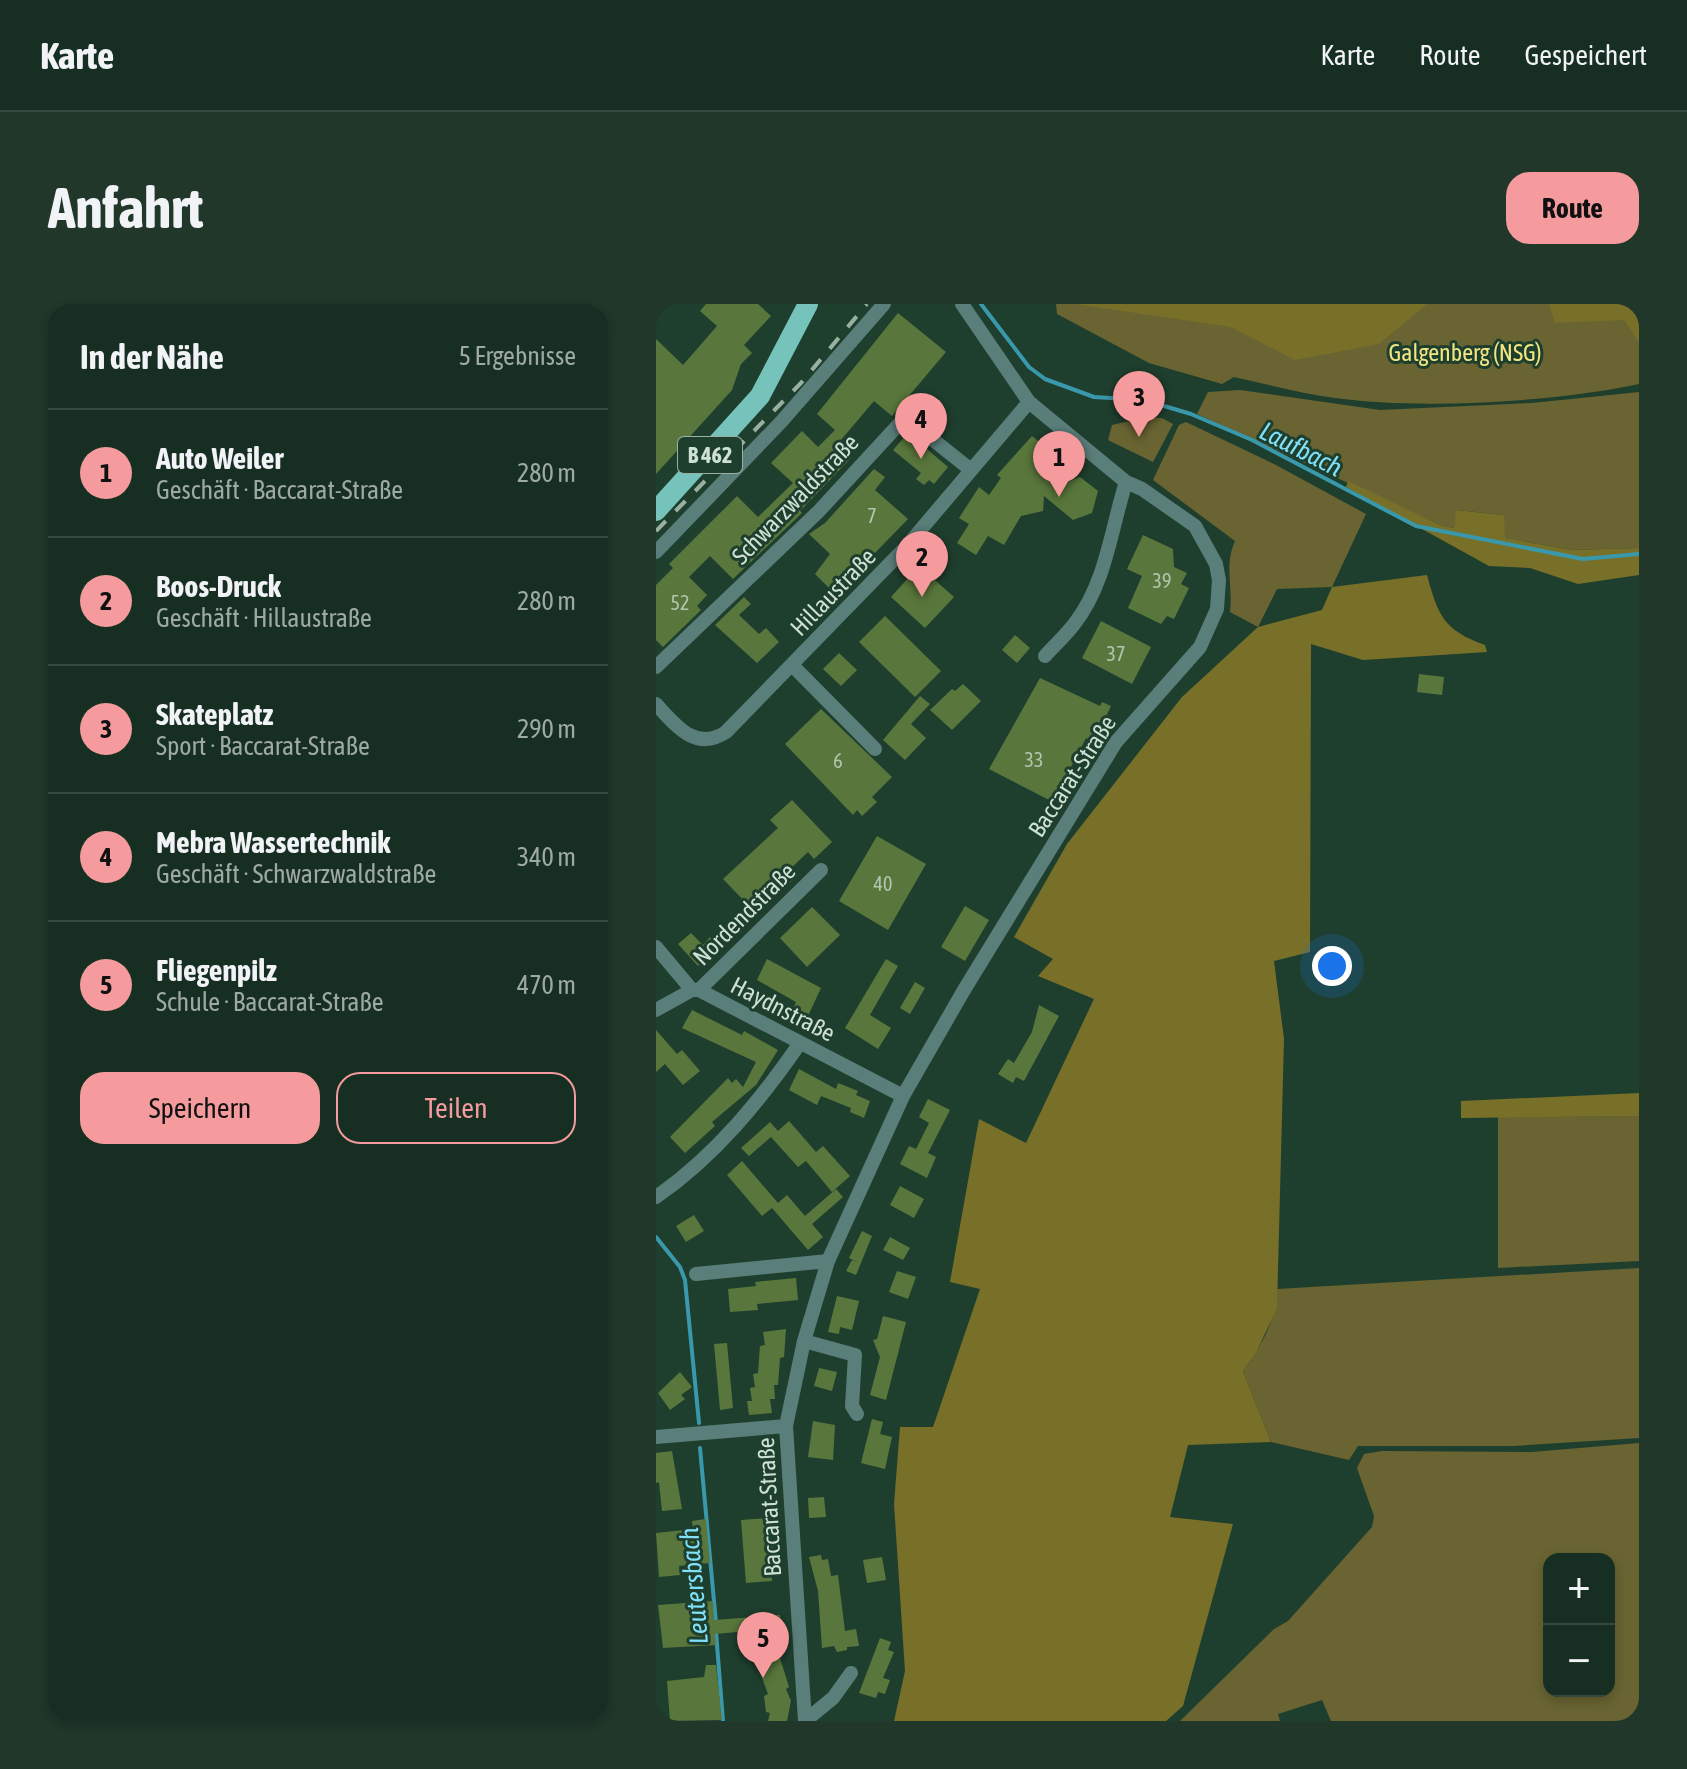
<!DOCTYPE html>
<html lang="de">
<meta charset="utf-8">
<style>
body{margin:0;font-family:"Asap Condensed",sans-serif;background:#20372a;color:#f1f3f6}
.controls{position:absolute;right:24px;bottom:24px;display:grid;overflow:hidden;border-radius:16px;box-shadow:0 4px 12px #0003}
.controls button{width:72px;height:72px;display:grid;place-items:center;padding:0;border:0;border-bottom:2px solid #364a40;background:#172f22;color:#f1f3f6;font:40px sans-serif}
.you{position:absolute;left:676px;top:662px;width:28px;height:28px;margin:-20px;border:6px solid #fff;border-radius:50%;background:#1a73e8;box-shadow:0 0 0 12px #1a73e833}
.badge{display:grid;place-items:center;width:52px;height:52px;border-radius:50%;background:#f59b9d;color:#111;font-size:26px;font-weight:700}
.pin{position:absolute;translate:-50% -66px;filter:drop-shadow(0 2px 4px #0008)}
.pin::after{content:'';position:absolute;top:42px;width:28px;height:24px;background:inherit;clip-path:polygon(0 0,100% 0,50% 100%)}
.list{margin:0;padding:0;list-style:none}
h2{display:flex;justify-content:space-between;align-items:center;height:104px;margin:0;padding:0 32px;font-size:34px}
h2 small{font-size:26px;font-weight:400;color:#9ea9a5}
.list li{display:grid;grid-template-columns:52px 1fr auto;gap:24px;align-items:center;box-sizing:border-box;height:128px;padding:0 32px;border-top:2px solid #364a40}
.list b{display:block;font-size:30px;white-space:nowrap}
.list p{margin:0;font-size:26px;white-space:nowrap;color:#9ea9a5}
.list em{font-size:26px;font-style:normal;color:#9ea9a5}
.actions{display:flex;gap:16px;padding:24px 32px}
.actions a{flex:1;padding:18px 0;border:2px solid #f59b9d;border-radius:24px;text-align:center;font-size:28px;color:#f59b9d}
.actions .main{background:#f59b9d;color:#111}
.map{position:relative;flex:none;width:983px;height:1417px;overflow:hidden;border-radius:24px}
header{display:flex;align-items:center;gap:48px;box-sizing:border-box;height:112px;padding:0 40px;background:#172f22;border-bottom:2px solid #364a40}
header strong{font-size:38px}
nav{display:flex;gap:44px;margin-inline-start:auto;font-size:28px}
.intro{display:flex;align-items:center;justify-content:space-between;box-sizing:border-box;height:192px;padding:0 48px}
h1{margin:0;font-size:56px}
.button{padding:20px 36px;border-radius:24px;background:#f59b9d;color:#111;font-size:28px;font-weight:700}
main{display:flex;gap:48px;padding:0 48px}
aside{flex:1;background:#172f22;border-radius:24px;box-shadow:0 4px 12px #0003}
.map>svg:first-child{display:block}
</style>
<header>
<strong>Karte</strong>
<nav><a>Karte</a><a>Route</a><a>Gespeichert</a></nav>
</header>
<div class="intro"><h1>Anfahrt</h1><a class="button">Route</a></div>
<main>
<aside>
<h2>In der Nähe<small>5 Ergebnisse</small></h2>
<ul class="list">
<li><span class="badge">1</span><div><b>Auto Weiler</b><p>Geschäft · Baccarat-Straße</p></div><em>280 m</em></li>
<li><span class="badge">2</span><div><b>Boos-Druck</b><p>Geschäft · Hillaustraße</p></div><em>280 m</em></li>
<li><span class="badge">3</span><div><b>Skateplatz</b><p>Sport · Baccarat-Straße</p></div><em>290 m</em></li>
<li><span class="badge">4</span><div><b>Mebra Wassertechnik</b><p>Geschäft · Schwarzwaldstraße</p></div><em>340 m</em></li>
<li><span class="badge">5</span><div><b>Fliegenpilz</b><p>Schule · Baccarat-Straße</p></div><em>470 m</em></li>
</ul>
<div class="actions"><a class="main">Speichern</a><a>Teilen</a></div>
</aside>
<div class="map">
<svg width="983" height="1417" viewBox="0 0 983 1417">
<rect width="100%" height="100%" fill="#1f3f2e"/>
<path fill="#696432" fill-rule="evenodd" d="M400 0H983V80C898 98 765 106 679 94 645 90 611 80 578 73L566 80 493 59 401 10Z
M584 86 724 106 876 99 983 88V244L916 246 848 234V211L801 206 798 224 784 221 541 110 552 88Z
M490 113 506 114 517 120 497 158 452 136 456 121Z
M530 118 620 161 710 210 676 283 621 285 602 323 574 308C577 280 568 262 579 237L497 176 523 121Z
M983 812V957L842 964V813Z
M983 964V1134L857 1142H702L693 1156 615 1138 587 1067C605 1043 620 1016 621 985Z
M983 1139V1417H675L666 1396 622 1410 624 1417H524L618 1325 632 1317 716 1223 718 1212 701 1164 708 1150 726 1147 876 1148ZM893 1255H953V1387H893Z"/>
<path fill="#787029" d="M419 0H771L723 40 639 56 575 23Z
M893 0H983V38L968 16 899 19Z
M692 177 784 221 798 224 800 206 848 211 849 234 916 246 983 244V271L922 280 874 264 833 262 690 183Z
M771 271C782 311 787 326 829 341L831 348 707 356 655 340 654 648 618 657 628 735 621 1004 600 1049 587 1067 615 1138 532 1141 514 1213 577 1220 527 1402 510 1417H238L249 1367 238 1200 244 1123H277L324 985 294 978 323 815 370 839 438 695 382 672 397 655 358 633 411 540 526 393 602 323 666 306 676 283Z
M983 789V812L805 814V797Z"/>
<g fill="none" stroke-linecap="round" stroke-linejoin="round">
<path stroke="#3a98ad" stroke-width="4" d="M325 0 373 63 389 75 438 93 488 96 535 110 596 136 760 222 927 255 983 250
M0 933 24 963 29 976 43 1119
M44 1144 60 1319
M60 1328 67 1417"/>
</g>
<path fill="#59773c" d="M50 0H102L115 12 88 41 96 49 85 60 76 86 0 170V35L27 61 61 22 44 7Z
M242 9 290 48 236 112 218 97 179 143 193 156 144 207 146 209 77 275 54 252 33 273 51 291 41 302 45 306 7 343 0 336V281L17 264 13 260 81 192 102 213 137 179 115 159 146 127 162 143 179 126 161 110Z
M252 129 292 163 278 180 273 176 268 181 260 175 265 169 237 146Z
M376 132 401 152 388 169 403 181 424 173 442 187 436 209 417 216 388 192 387 207 365 212 348 241 332 232 320 251 301 239 313 220 303 214 323 183 333 191 345 174 341 171Z
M218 165 229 173 219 186 252 215 179 290 159 270 174 250 153 230 169 219Z
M487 231 517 245 518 263 531 269 525 280 533 284 518 315 511 312 505 320 472 304 486 272 471 265Z
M263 262 298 293 269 324 235 293Z
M88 293 95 300 83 311 103 330 110 324 123 338 101 359 59 321Z
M229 312 285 367 259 393 203 338Z
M445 317 495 343 476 380 426 354Z
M359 331 374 344 361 359 346 346Z
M183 349 201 366 185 382 167 365Z
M763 370 788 373 786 391 761 388Z
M384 374 444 402 446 398 455 402 438 438 430 434 397 498 333 465Z
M307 380 325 397 296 426 274 406 296 385 299 387Z
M264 392 274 400 255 420 270 434 249 456 227 436Z
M165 405 236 473 216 493 221 498 206 512 201 506 197 511 129 440Z
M136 496 176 538 158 555 152 548 132 567 139 574 91 615 86 609 93 602 67 575 122 524 114 516Z
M221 532 270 560 232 626 183 597Z
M309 602 333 616 309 657 285 643Z
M156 603 184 631 151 663 124 634Z
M35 629 47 641 54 633 63 642 42 662 22 640Z
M111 655 165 684 152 712 137 705 140 698 101 676Z
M230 655 242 662 214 711 235 724 222 745 189 724Z
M259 678 269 684 254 710 244 704Z
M383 701 403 712 368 777 360 773 357 779 342 770 352 755 358 759 376 728Z
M36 706 86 731 88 727 122 746 100 781 56 818 59 822 29 849 14 833 72 774 76 779 80 775 87 783 100 758 26 724Z
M0 726 21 750 26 746 44 767 27 781 9 760 0 768Z
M143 765 180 785 182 779 202 787 200 791 214 797 208 814 194 808 195 804 165 792 161 801 133 786Z
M272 795 294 806 272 849 280 853 271 874 244 860 253 842 260 845 273 819 263 813Z
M133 817 160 848 167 842 194 872 176 888 150 857 142 863 115 833 93 852 85 844 114 818 122 827Z
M86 857 122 899 131 891 149 912 180 885 187 893 156 920 167 933 152 946 116 904 106 912 71 871Z
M244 882 268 895 258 914 234 901Z
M38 911 48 927 30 938 20 922Z
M206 927 216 932 200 971 190 967 196 956 203 959 193 954Z
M234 933 254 944 247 956 227 946Z
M241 967 260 973 252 995 233 988Z
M140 974 142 996 101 1000 102 1006 74 1008 72 985 100 982 99 978Z
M181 992 203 997 196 1026 184 1023 183 1030 172 1028Z
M227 1012 250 1018 230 1096 214 1091 224 1053 217 1036 221 1035Z
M130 1025 128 1053 124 1054 122 1081H118L119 1095H114L116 1109 93 1111 91 1097H96L94 1084 99 1083 97 1070 102 1069 104 1042 109 1041 107 1028Z
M71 1039 77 1104 64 1106 58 1040Z
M163 1064 181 1068 176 1087 158 1082Z
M24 1068 36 1083 25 1091 29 1095 14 1106 2 1089Z
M216 1115 227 1118 224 1130 236 1133 229 1165 205 1159Z
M157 1117 179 1121 177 1156 152 1153Z
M16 1147 26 1205 6 1207 3 1178 0 1179V1149Z
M168 1193 170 1213 153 1214 152 1194Z
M111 1214 117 1246H113L116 1277 90 1279 85 1216Z
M50 1215 54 1259 23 1262 24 1271 3 1273 0 1229 37 1225 36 1217Z
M165 1251 166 1256 172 1255 175 1272 182 1271 189 1327 200 1325 203 1342 191 1343V1346L181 1348 178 1342 166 1344 162 1287 153 1253Z
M226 1253 230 1276 211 1279 207 1256Z
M57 1297 58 1316 124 1311 126 1324 115 1325 133 1383 130 1385 135 1397 131 1417H112L114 1409 110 1408 108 1392 112 1390 104 1368 108 1366 92 1327 59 1330 60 1341 7 1344 2 1301Z
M224 1334 235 1338 232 1346 238 1348 227 1374 234 1376 229 1390 222 1388 220 1394 203 1389Z
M50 1361H60L66 1416 14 1417 11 1377 48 1373Z"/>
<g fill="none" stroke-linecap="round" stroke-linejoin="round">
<path stroke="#5a7e7a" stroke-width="14" d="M0 248 125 118 228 0
M389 352C399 341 410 331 419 319 450 279 455 225 470 178
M137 362 219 445
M0 363 163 207 245 118 256 119 315 166
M0 400C20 422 40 448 70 428L250 243 373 98
M0 643 36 686H43L247 792
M43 686 165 566
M0 706 36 686
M0 893C58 853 104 797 144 739
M40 970 172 957
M148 1037 199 1051 196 1102 201 1110
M0 1133 130 1122
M149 1417 130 1122 148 1037 172 957 247 792 308 686 460 438 544 343 561 305 563 276 560 260 539 222 486 185 470 178 373 98 306 0
M149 1417 177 1394 195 1369"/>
<path stroke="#75c3bb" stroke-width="20" d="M0 207 104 92 152 0"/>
<path stroke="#98afa1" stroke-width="4" stroke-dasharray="14 14" stroke-linecap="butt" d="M0 227 145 79 211 0"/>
</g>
<g text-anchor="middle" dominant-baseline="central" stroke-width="6" stroke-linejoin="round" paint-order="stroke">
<g font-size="20" fill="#b1c6af">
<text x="216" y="211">7</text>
<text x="506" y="276">39</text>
<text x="24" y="298">52</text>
<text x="460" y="349">37</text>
<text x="378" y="455">33</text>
<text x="182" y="456">6</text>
<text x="227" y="579">40</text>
</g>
<rect fill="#1f3f2e" stroke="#9ab0a3" stroke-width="2" x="22" y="133" width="64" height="36" rx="6"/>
<g font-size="22" font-weight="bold" fill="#cee1d5">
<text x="54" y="151">B 462</text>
</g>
<g font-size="24" fill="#f1e582" stroke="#1f3f2e">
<text x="809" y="48">Galgenberg (NSG)</text>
</g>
<g font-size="24" fill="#cee1d5" stroke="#1f3f2e">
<text transform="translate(139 195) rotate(-46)">Schwarzwaldstraße</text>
<text transform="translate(177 288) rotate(-46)">Hillaustraße</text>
<text transform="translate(416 472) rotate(-57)">Baccarat-Straße</text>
<text transform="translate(88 610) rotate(-45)">Nordendstraße</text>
<text transform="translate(127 705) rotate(27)">Haydnstraße</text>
<text transform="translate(113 1203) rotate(-93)">Baccarat-Straße</text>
</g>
<g font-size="26" font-style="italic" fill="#7fe0f8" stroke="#1f3f2e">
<text transform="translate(645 145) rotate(27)">Laufbach</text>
<text transform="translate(38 1282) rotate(-95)">Leutersbach</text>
</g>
</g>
</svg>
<div class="controls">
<button>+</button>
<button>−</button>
</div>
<div class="you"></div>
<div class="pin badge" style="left:403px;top:193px">1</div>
<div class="pin badge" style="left:266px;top:293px">2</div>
<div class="pin badge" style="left:483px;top:133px">3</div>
<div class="pin badge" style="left:265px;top:155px">4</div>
<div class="pin badge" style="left:107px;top:1374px">5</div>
</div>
</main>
